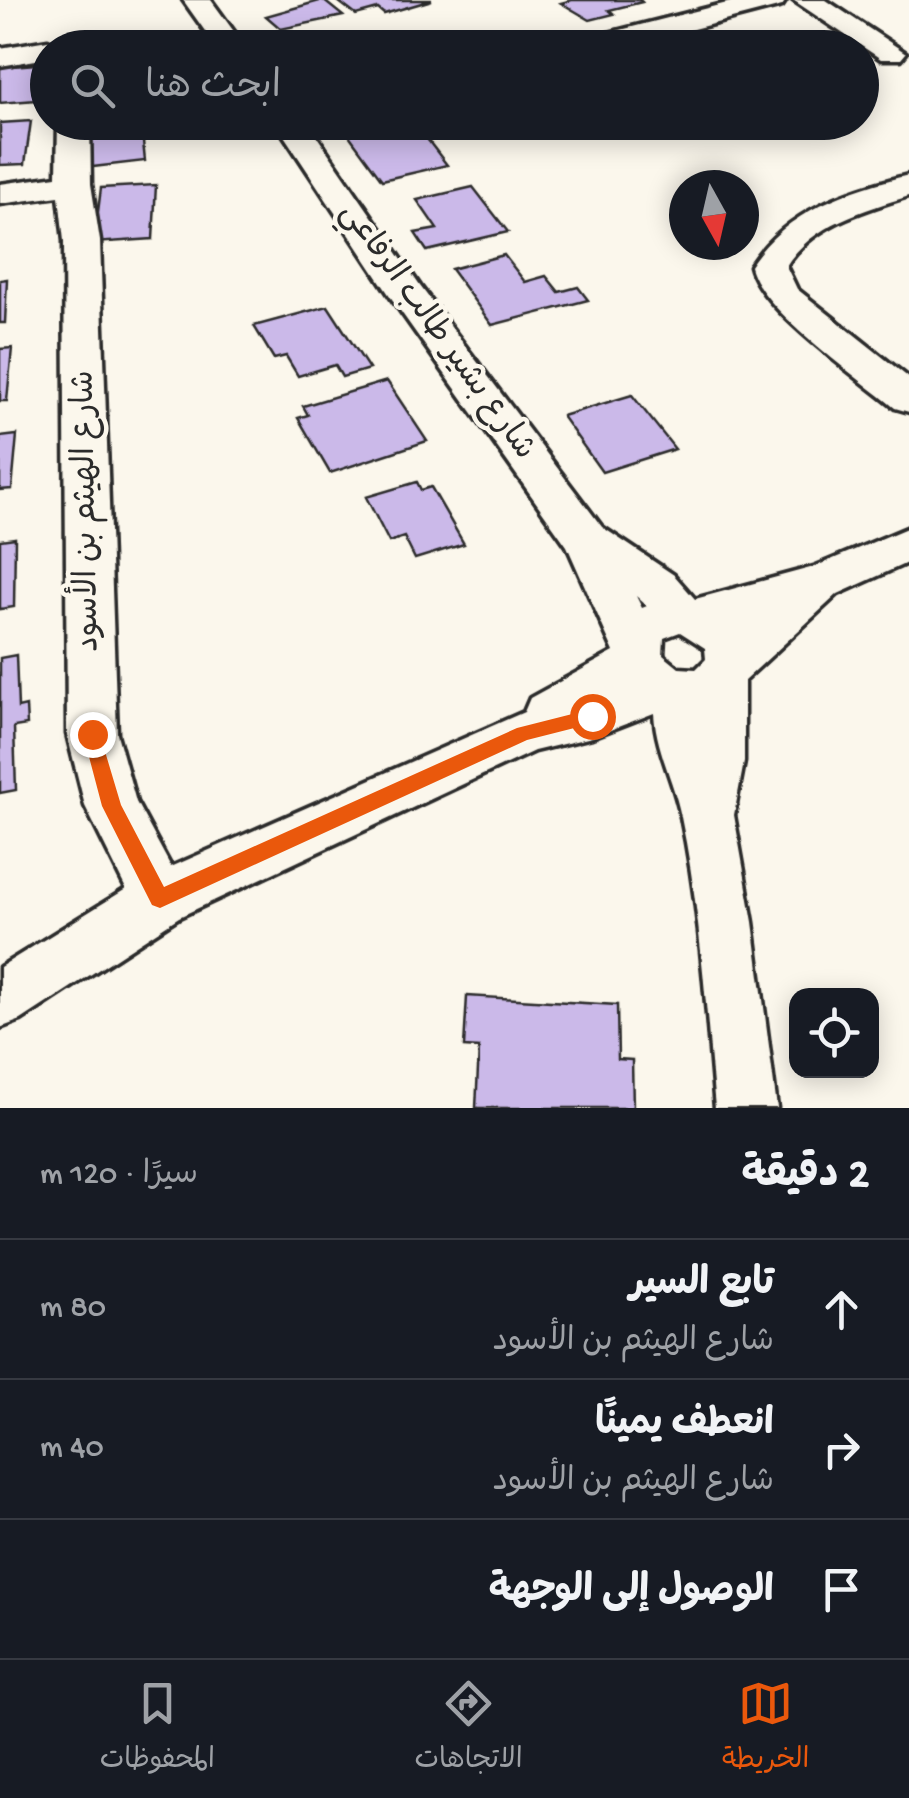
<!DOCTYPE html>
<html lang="ar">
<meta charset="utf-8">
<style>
body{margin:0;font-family:"Gochi Hand","Playpen Sans Arabic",sans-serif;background:#242831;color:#f1f3f6;direction:rtl}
.controls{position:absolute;right:30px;bottom:30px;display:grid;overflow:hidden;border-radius:20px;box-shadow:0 5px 25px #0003}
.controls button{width:90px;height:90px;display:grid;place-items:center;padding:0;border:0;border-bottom:2px solid #363941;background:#171b24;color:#f1f3f6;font:50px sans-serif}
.compass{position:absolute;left:669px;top:170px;width:90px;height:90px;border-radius:50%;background:#171b24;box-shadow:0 5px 25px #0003;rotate:172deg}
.stop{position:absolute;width:30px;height:30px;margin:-22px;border:8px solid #ea580c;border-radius:50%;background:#fff}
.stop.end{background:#ea580c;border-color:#fff;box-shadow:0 2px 10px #0008}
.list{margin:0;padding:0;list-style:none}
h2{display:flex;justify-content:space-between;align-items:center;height:130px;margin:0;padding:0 40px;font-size:42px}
h2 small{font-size:32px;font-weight:400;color:#9ea1a6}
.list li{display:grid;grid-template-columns:65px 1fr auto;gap:30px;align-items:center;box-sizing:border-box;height:140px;padding:0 40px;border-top:2px solid #363941}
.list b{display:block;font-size:38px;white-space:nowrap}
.list p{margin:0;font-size:32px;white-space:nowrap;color:#9ea1a6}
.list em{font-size:32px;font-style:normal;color:#9ea1a6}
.icon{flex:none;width:55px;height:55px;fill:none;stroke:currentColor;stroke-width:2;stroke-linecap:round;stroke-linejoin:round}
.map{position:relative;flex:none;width:909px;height:1108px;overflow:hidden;direction:ltr}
.search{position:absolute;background:#171b24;box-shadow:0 5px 25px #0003;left:30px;right:30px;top:30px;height:110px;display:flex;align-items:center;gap:25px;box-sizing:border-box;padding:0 35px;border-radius:55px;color:#9ea1a6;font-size:38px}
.sheet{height:550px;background:#171b24}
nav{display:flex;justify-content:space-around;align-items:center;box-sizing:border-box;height:140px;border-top:2px solid #363941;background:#171b24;font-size:28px;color:#9ea1a6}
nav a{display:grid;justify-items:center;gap:5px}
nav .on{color:#ea580c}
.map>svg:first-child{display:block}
</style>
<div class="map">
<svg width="909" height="1108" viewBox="0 0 909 1108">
<rect width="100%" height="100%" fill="#fbf7ec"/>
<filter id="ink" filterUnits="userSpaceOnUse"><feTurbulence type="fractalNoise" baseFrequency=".01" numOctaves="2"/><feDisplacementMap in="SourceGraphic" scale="20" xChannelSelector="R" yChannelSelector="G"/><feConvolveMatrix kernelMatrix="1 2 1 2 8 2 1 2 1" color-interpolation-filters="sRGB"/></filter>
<g filter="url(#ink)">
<path fill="#cbb9e9" stroke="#2b2b2b" stroke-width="2.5" d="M323 0 343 16 281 29 266 16Z
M345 0H432L384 14 378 9 356 15 339 2Z
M572 0H640L642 2 609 10 614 14 590 20 561 3Z
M48 63V99L0 103V67Z
M31 121 25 164 0 165V123Z
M90 122H141L145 161 84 168Z
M381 122H414L447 165 382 180 346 131Z
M156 185 153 239 94 243 101 188Z
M473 187 508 232 427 251 415 233 437 229 417 200Z
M504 255 525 282 546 276 559 292 578 287 588 300 492 325 451 269Z
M7 279 5 323H0V280Z
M328 306 369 369 342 377 335 365 298 376 286 356 274 359 254 326Z
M12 348 7 401H0V349Z
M387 381 427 441 330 473 298 418 308 415 303 406Z
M632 395 675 449 602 472 562 416Z
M17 435 12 489 0 490V437Z
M417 482 421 490 431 487 464 544 415 559 404 537 389 542 366 497Z
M15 538 14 607 0 609V540Z
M16 655 18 708 26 706 27 725 14 727 16 790 0 793V658Z
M467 996 617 1005 618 1059 632 1060 633 1108H476L479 1048 464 1047Z"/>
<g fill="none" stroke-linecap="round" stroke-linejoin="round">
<defs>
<path id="minor" d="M183 0H211L246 48H217Z
M739 0H786L782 6 620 48H569L573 42Z
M793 0H826L906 53 901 59H881Z
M48 40 62 48H48V58L0 66V48Z
M58 122H90L91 184 100 241 117 734 136 802 171 867 524 712 530 698 614 652 567 546 394 302 275 122H307L420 286 602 527 674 575 695 599 814 567 909 527V562L838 594 744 681V762L734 815 753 922 777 1108H715C706 1011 701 912 681 817 674 781 656 750 654 713L592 737 534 751 179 917 21 1020 0 1028V967L126 889 85 806 67 734 64 241 59 196 0 204V184L57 176ZM636 596 647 606 642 608ZM680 632 705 648 706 659 696 669 679 668 663 655 664 638Z
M909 175V196C865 210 812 224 786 266L797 289 909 378V412L895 408C858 377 760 310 750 266 786 211 847 190 909 175Z"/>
</defs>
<use href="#minor" stroke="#2b2b2b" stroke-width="7"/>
<use href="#minor" fill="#fbf7ec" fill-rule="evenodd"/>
</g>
</g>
<path fill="#ea580c" d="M592 709 598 711V722L527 740 160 908 152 905 102 806 83 734 92 726 98 728 121 805 164 887 517 728Z"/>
<g text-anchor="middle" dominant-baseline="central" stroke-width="9" stroke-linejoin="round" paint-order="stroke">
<g font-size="32" fill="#2b2b2b" stroke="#fbf7ec">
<text transform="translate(436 332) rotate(54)">شارع بشير طالب الرفاعي</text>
<text transform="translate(88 511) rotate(-91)">شارع الهيثم بن الأسود</text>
</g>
</g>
</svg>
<div class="controls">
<button><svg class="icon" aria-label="locate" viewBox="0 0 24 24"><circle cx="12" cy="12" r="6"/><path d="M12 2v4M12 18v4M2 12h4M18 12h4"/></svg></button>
</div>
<svg class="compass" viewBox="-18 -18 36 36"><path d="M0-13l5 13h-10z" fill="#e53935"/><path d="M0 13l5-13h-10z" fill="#9ea1a6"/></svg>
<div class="stop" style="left:592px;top:716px"></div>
<div class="stop end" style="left:92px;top:734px"></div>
<div class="search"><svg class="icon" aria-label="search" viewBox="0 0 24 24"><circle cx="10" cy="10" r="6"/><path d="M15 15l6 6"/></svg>ابحث هنا</div>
</div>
<section class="sheet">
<h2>2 دقيقة<small>سيرًا · 120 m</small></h2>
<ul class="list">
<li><svg class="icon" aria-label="ahead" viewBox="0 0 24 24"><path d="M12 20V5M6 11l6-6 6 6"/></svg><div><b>تابع السير</b><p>شارع الهيثم بن الأسود</p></div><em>80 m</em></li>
<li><svg class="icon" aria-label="right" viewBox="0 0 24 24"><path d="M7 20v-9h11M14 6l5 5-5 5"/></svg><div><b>انعطف يمينًا</b><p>شارع الهيثم بن الأسود</p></div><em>40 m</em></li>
<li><svg class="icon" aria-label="arrive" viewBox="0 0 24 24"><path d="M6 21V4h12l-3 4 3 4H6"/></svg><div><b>الوصول إلى الوجهة</b></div></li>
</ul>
</section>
<nav>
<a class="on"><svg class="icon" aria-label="map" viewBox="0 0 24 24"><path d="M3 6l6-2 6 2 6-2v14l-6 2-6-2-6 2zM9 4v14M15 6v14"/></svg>الخريطة</a>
<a><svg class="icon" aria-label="directions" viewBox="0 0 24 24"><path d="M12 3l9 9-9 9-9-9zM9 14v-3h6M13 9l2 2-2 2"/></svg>الاتجاهات</a>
<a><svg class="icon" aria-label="saved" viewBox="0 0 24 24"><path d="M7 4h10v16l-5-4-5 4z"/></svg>المحفوظات</a>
</nav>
